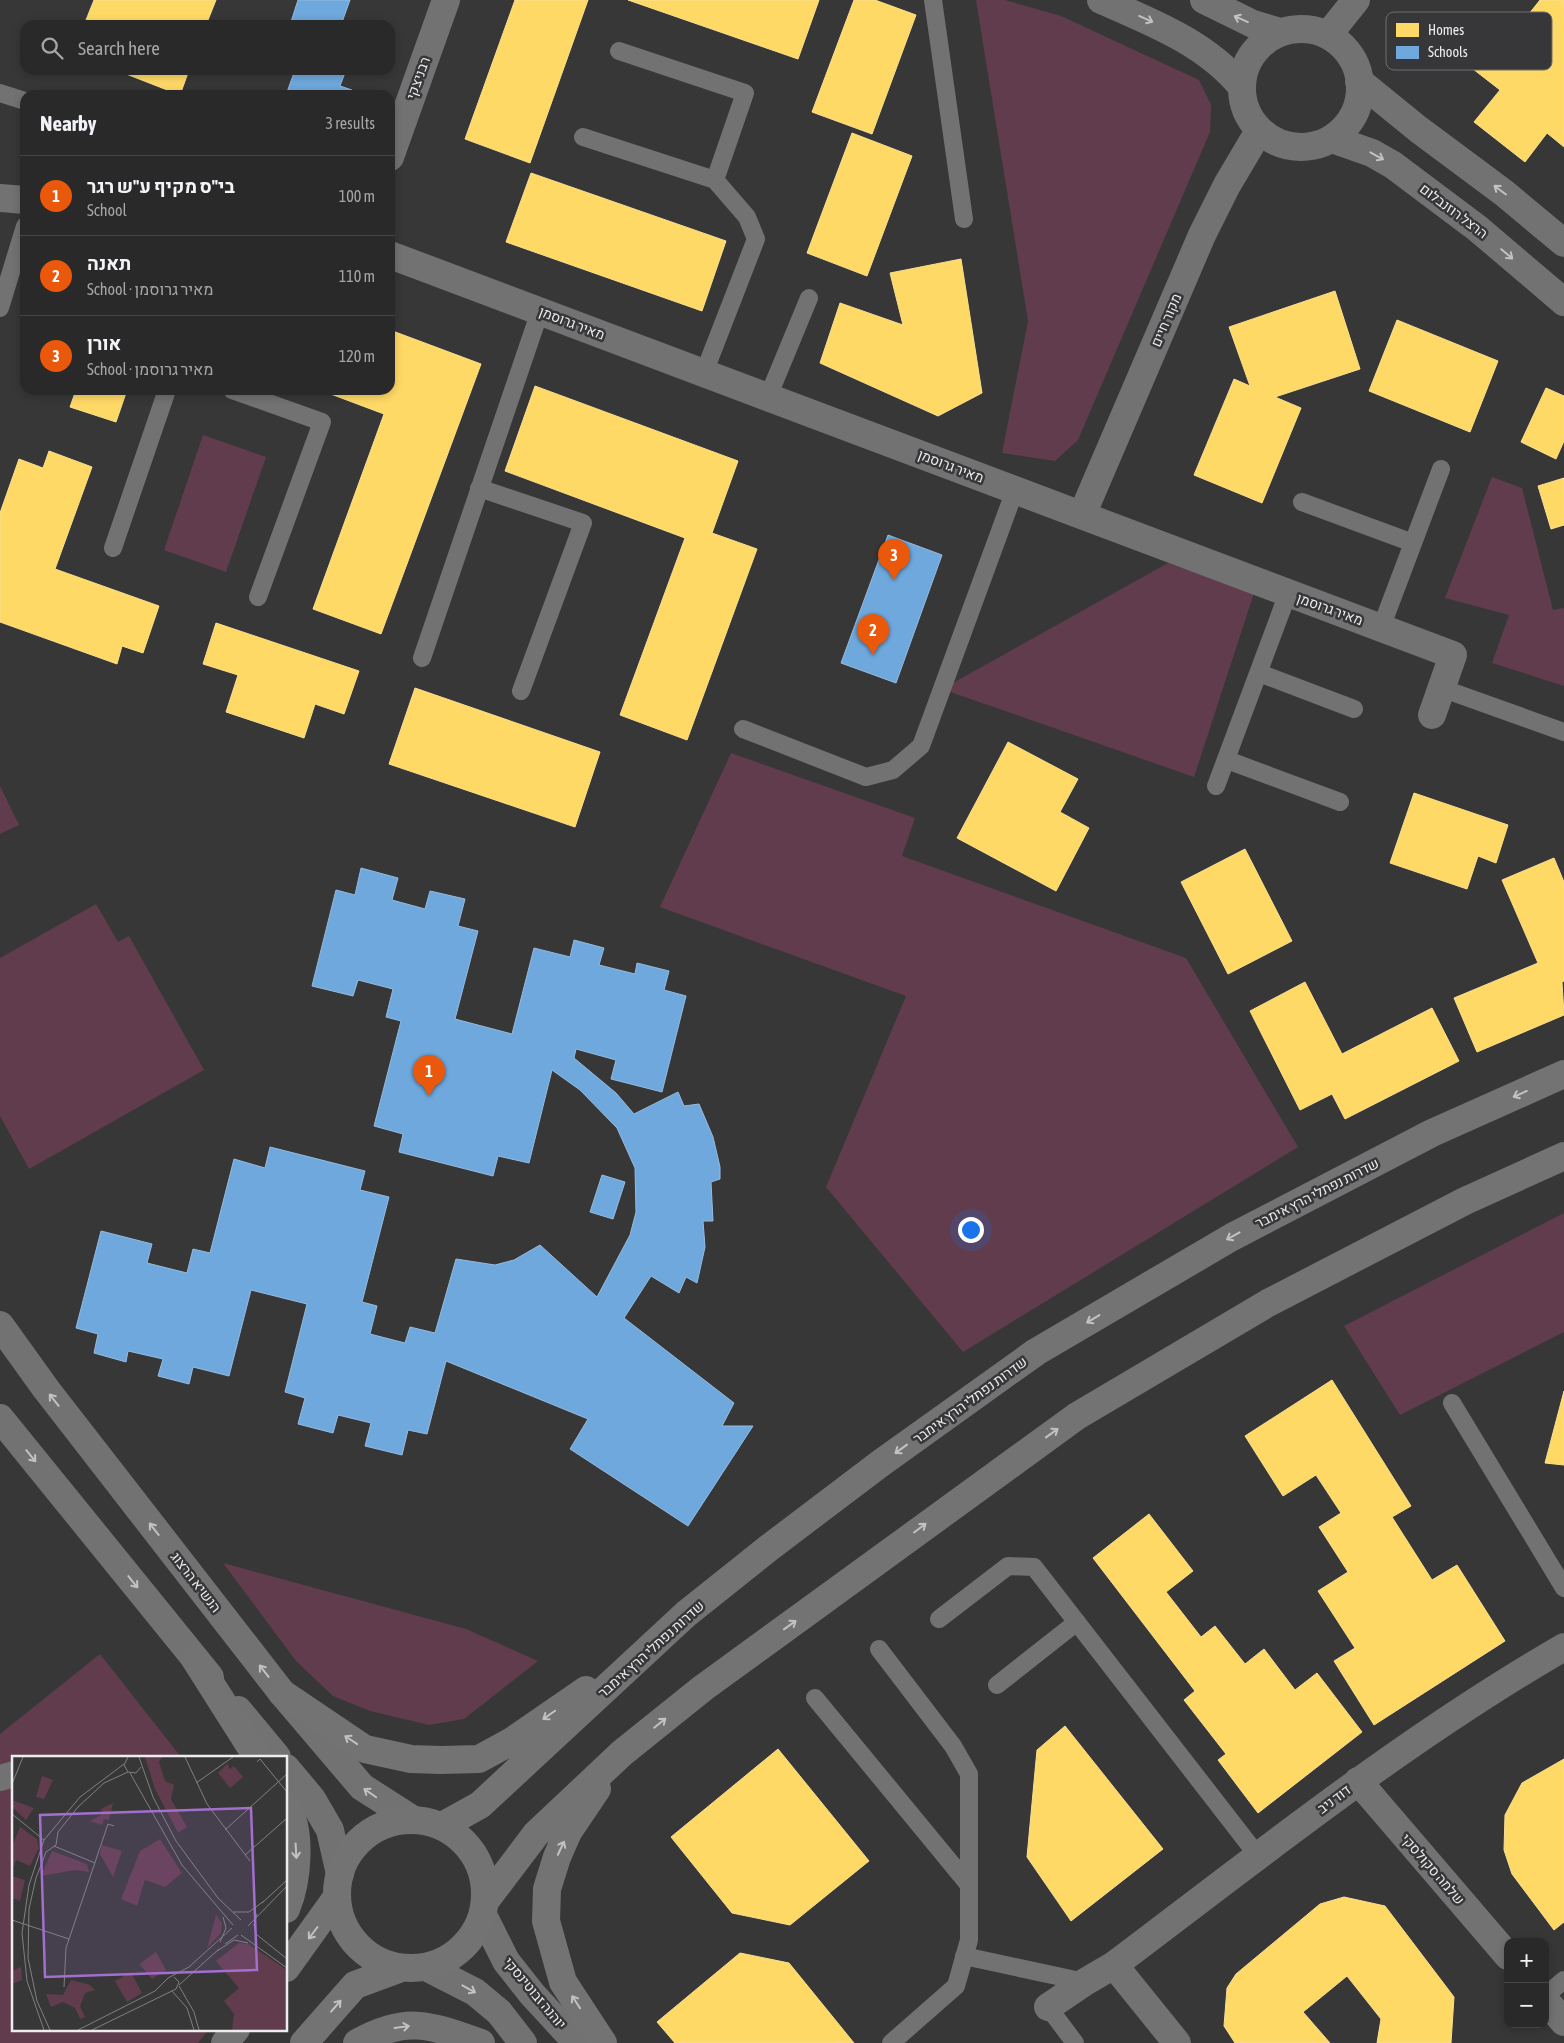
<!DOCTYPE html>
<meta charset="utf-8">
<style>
body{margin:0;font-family:"Asap Condensed",Heebo,sans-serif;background:#353536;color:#f1f3f6}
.controls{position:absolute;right:15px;bottom:15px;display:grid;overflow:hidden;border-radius:10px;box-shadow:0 2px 8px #0003}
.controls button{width:45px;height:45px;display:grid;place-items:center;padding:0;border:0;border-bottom:1px solid #454547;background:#29292a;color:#f1f3f6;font:25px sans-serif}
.you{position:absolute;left:970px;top:1229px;width:18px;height:18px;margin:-12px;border:4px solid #fff;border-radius:50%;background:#1a73e8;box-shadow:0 0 0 8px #1a73e833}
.badge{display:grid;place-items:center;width:32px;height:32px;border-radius:50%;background:#ea580c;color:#fff;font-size:16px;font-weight:700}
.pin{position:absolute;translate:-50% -41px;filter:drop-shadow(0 1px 2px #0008)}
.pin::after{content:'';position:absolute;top:26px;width:18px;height:15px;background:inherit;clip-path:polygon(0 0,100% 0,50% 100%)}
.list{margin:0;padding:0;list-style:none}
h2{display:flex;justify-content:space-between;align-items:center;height:65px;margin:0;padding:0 20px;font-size:21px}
h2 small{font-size:16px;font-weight:400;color:#a5a6a8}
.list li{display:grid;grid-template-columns:32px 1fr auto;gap:15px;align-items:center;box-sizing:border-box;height:80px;padding:0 20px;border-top:1px solid #454547}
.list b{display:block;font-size:19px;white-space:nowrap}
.list p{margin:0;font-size:16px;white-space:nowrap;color:#a5a6a8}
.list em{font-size:16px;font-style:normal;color:#a5a6a8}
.icon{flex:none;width:28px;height:28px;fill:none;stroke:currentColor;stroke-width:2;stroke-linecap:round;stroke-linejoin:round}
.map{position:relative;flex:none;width:1564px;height:2043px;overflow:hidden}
.search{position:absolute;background:#29292a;box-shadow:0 2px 8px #0003;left:20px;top:20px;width:375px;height:55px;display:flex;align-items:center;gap:12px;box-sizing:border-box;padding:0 18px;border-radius:15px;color:#a5a6a8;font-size:19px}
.panel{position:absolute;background:#29292a;box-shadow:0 2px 8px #0003;left:20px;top:90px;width:375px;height:305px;border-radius:15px}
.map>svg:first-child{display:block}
</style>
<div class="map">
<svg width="1564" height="2043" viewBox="0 0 1564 2043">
<rect width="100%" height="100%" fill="#373738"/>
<path fill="#613c4d" d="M976 0H1005L1061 16 1199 80 1211 105 1210 132 1078 440 1055 461 1002 453 1028 321Z
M203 435 266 457 226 572 164 550Z
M1492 477 1522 488 1553 610 1564 608V686L1492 663 1509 615 1445 598Z
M1168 563 1254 593 1194 777 942 689Z
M731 753 915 818 902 856 1186 958 1298 1147 963 1352 826 1187 906 996 660 907Z
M0 786 19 825 0 834Z
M96 904 118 942 129 936 204 1070 29 1169 0 1116V958Z
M1564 1213V1332L1400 1415 1344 1326Z
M223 1563 466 1629 538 1661 464 1719 429 1725 370 1711 333 1696 296 1661Z
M100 1654 181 1757H14V2029H209L198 2043H0V1734Z"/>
<path fill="#ffd966" stroke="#fadf8f" d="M94 0H216L206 25H84Z
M515 0H588L530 163 465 139Z
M628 0H819L798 59Z
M854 0H875L916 15 872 134 812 112Z
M1540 0H1564V147L1547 133 1525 162 1474 122 1500 90 1446 48 1467 20 1502 48Z
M116 70H189L180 95Z
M852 133 912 156 867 276 807 253Z
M531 173 726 241 702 311 506 242Z
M961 259 982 393 938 416 820 363 840 303 903 325 890 273Z
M1335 291 1360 369 1275 397 1301 408 1262 503 1194 475 1234 379 1250 386 1229 327Z
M1397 320 1498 361 1470 432 1369 391Z
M390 330 481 364 381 634 313 609 384 414 320 390H390Z
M535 386 738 461 712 533 757 549 687 740 620 715 685 538 505 471Z
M1546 388 1564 396V441L1556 459 1521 442Z
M76 390H127L116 422 70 407Z
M49 451 92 467 55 569 159 606 143 653 122 646 117 664 0 622V513L19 459 43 468Z
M1564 478V525L1551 529 1538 486Z
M216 623 359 671 344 714 315 704 304 738 226 712 238 675 203 664Z
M415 688 600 752 575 827 389 764Z
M1008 742 1078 779 1060 812 1089 828 1056 891 957 838Z
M1414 793 1508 825 1496 863 1478 856 1467 889 1390 863Z
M1245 849 1292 941 1228 974 1181 882Z
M1554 858 1564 882V981L1562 982 1564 1015 1477 1052 1454 998 1538 963 1502 880Z
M1305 982 1342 1054 1432 1008 1459 1061 1345 1119 1332 1094 1300 1110 1250 1011Z
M1332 1380 1411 1506 1392 1517 1432 1580 1457 1565 1505 1641 1374 1725 1334 1661 1355 1648 1318 1591 1348 1572 1319 1527 1341 1513 1316 1475 1283 1496 1245 1436Z
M1564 1391V1465L1545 1463Z
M1149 1514 1193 1571 1166 1592 1201 1637 1215 1626 1245 1664 1264 1649 1295 1690 1317 1673 1362 1732 1258 1813 1218 1760 1226 1754 1184 1700 1195 1691 1093 1558Z
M1065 1726 1163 1849 1071 1921 1027 1857 1037 1750Z
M778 1749 869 1861 790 1925 732 1913 671 1837Z
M1564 1759V1922L1554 1930 1512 1874 1504 1850 1505 1815 1522 1783Z
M1344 1897 1385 1906 1454 1997 1451 2043H1377L1381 2019 1347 1976 1303 2012 1330 2043H1235L1224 2026 1227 1988 1236 1974 1320 1904Z
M740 1953 789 1963 854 2043H675L657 2022Z"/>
<path fill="#6fa8dc" stroke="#95bce1" d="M298 0H350L341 25H290Z
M295 70H346L340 86 352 90 350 95H286Z
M888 535 942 555 896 683 841 663Z
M361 868 398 878 392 900 425 909 430 891 465 899 458 926 478 931 455 1019 512 1034 534 948 570 957 574 940 604 948 599 965 635 974 637 963 669 971 664 990 686 996 662 1092 611 1079 616 1060 576 1049 574 1058 616 1093 634 1114 678 1092 684 1106 699 1104 713 1137 720 1167V1179L711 1182 713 1221H703L705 1247 697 1283 686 1277 679 1293 651 1276 624 1318 734 1403 722 1426H753L688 1526 570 1449 588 1419 446 1361 427 1434 408 1430 402 1455 365 1446 371 1423 338 1415 333 1433 298 1424 305 1398 285 1392 307 1304 251 1290 229 1376 193 1367 189 1384 158 1376 163 1359 128 1351 126 1362 94 1353 98 1334 76 1328 101 1231 152 1244 147 1263 187 1273 193 1249 210 1253 234 1159 265 1168 270 1147 365 1171 360 1190 389 1197 362 1302 377 1306 370 1334 405 1343 410 1327 435 1333 456 1259 495 1265 514 1260 540 1245 597 1297 630 1235 636 1212 635 1168 617 1128 580 1090 552 1070 529 1163 498 1156 493 1176 399 1152 403 1134 374 1126 401 1021 386 1017 393 989 358 980 353 996 312 986 336 890 355 895Z
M602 1175 625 1182 613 1219 590 1212Z"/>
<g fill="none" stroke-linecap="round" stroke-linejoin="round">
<path stroke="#727272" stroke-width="18" d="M933 0 964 219
M619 51 745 93 715 180
M0 93 25 101
M583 137 715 180 747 217 756 239 704 373
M0 308 25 226
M232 390 322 422 258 597
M768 397 809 298
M479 488 583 523 521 691
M1302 502 1413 543
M113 548 167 390
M1381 628 1441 469
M422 658 540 311
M1259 673 1354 709
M1441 688 1564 732
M743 729 866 777 893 770 921 746 1015 490
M1227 760 1340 802
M1216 786 1288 593
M1452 1403 1564 1588
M939 1619 1008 1566 1034 1567 1258 1856
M879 1649 953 1746 969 1774V1940L956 1986 891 2043
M997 1685 1077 1622
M815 1698 969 1885
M964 1956 1085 1982
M1545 1996 1564 1980
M1048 2007 1075 2043"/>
<path stroke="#727272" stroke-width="26" d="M0 1778 14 1774"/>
<path stroke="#727272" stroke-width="28" d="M1328 35 1356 0
M390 157 446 0
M0 198 25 200
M390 255 1453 655 1432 715
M1082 515 1202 235 1227 185 1259 131
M1358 1781 1508 1956
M1114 1965 1177 2043
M1545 2000 1564 2022
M1048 2007 1085 1982 1114 1965C1260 1855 1405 1739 1564 1647"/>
<path stroke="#727272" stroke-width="28" d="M1101 0C1151 22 1206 43 1241 86
M1204 0 1253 24 1280 32
M1242 88a59 59 0 1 1 118 0a59 59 0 1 1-118 0Z
M1359 81 1418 129 1504 193 1564 243
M1332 139 1372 153 1393 165 1477 228 1564 302
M0 1325 46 1389 282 1693 362 1787 412 1819
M0 1418 210 1677
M238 1710 277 1757
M286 1768 312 1799 330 1830 340 1874
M483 1915 506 1961 532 1994 577 2043
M426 1967 475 1992 499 2012 523 2043"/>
<path stroke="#737374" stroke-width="28" d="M195 1659 257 1757
M282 1693 365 1749 411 1759 441 1760 479 1759 512 1741 586 1690
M597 1789 568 1832 557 1857 547 1889 546 1921 563 1982 603 2043
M286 1804C302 1831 298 1881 286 1909
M337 1894a74 74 0 1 1 148 0a74 74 0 1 1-148 0Z
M442 1826 480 1805 686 1614 770 1547 881 1463 1036 1352 1232 1237 1432 1133 1564 1074
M486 1900 536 1834 622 1753 703 1688 1077 1416 1268 1303 1465 1201 1564 1156
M286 1968 337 1897
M225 2043 236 2029
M304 2043 355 1985 401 1968
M357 2043C407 2015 430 2025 481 2043"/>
</g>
<defs><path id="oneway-shaft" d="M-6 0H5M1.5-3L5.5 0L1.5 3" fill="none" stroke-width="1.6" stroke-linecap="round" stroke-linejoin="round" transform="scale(1.25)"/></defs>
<g stroke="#c2c1c3">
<use href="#oneway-shaft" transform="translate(1146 19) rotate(24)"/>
<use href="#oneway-shaft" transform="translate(1241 19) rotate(-156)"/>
<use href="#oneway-shaft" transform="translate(1377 156) rotate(29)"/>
<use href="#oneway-shaft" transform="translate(1500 190) rotate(-143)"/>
<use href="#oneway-shaft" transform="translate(1507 254) rotate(40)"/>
<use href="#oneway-shaft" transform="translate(54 1400) rotate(-128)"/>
<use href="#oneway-shaft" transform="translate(31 1456) rotate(51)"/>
<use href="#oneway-shaft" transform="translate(154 1529) rotate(-128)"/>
<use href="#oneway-shaft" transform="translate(133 1582) rotate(51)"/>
<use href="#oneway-shaft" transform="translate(264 1671) rotate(-128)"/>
<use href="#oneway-shaft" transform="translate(370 1793) rotate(-145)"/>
<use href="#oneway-shaft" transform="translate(469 1989) rotate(29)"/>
</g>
<g stroke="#c2c2c3">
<use href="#oneway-shaft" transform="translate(1520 1094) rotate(156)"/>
<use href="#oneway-shaft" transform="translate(1233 1236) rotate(151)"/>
<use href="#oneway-shaft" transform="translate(1093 1319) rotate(149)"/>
<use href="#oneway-shaft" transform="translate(1052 1433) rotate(-36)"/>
<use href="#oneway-shaft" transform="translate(901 1449) rotate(144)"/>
<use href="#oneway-shaft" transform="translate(920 1528) rotate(-37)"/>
<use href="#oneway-shaft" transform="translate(790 1625) rotate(-36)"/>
<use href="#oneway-shaft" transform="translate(549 1715) rotate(145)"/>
<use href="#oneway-shaft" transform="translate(660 1723) rotate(-39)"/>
<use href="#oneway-shaft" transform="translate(351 1740) rotate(-146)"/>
<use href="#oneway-shaft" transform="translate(561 1848) rotate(-65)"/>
<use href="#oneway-shaft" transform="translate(296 1851) rotate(87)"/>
<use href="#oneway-shaft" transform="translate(313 1933) rotate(127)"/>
<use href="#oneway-shaft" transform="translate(576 2002) rotate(-123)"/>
<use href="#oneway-shaft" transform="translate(336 2006) rotate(-49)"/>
<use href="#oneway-shaft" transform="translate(402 2027) rotate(-8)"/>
</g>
<g text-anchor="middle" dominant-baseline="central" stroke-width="5" stroke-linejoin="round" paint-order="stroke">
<g font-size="14" fill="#edecee" stroke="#373639">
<text transform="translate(418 78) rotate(-70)">רבניצקי</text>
<text transform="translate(1454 211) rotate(37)">הרצל רוזנבלום</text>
<text transform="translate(1166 320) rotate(-67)">מקור חיים</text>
<text transform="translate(572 323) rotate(21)">מאיר גרוסמן</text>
<text transform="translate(951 466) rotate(21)">מאיר גרוסמן</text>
<text transform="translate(1330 609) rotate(20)">מאיר גרוסמן</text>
<text transform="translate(1317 1193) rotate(-27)">שדרות נפתלי הרץ אימבר</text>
<text transform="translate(970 1400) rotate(-36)">שדרות נפתלי הרץ אימבר</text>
<text transform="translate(196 1582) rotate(52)">הנשיא הרצוג</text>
<text transform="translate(651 1649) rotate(-42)">שדרות נפתלי הרץ אימבר</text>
<text transform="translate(1334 1799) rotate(-37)">דוד ניב</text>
<text transform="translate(1433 1869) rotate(49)">שלמה סקולסקי</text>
<text transform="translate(535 1993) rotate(50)">יוהנה זבוטינסקי</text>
</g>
</g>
<g transform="translate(12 1756)">
<rect width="275" height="275" fill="#373738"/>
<path d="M133 1H150L147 6 153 25 162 29 159 43 175 71 166 77 143 33ZM215 8 218 13 222 10 231 21 218 32 206 17ZM30 20 41 24 32 43 24 41ZM0 44 22 52 14 64 0 51ZM101 47 97 64 92 63 90 69 78 65 91 58 89 53ZM8 71 25 83 27 92 18 110 4 104 0 115V91ZM148 83 170 117 153 131 133 124 125 150 109 143 128 95ZM90 89 110 95 101 121 88 98ZM40 95 75 108 77 116 63 114 29 120ZM0 120 13 124 8 145 0 142ZM204 159 210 167 209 177 195 192ZM227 187 236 188 275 214V274H220L222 258 212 245 227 232 204 205ZM144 196 154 214 140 223 127 208ZM9 211 10 224 0 228V215ZM119 216 130 237 115 246 103 225ZM59 224 78 229 83 234 73 237 68 250 73 261 68 263 63 252 51 246 39 251 34 238 51 239Z" fill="#613c4d"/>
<path fill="none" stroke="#807f81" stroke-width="1" d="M116 1 112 9 116 16 124 17 129 11M127 1 141 41 164 85 206 142 229 164M173 1 195 48 238 105M245 6 248 3 275 36M118 17 170 109 221 169M184 27 221 1M0 28 11 1M0 58 32 84M213 74 275 18M32 84 68 41 112 8M42 90 83 107M233 99 274 63M250 147 275 124M221 156H237L252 145M245 158 242 169 244 178 275 203M0 164 57 183M236 170 275 130M229 179 275 212M208 186 214 172 211 161M213 188 226 179M205 195 222 184 236 187M167 229 207 193M167 230 182 256 187 274M52 231 54 192 96 68 102 70M160 235 175 252 182 274M32 274 15 225 10 177 17 129 32 84M38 274 25 245 16 202 17 153 24 122 34 96 44 89 46 76 66 51 92 27 116 16M66 274 143 235 156 222 177 211 220 172M80 274 164 233 167 226 162 221"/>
<path fill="#a36fcf" fill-opacity="0.15" stroke="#a36fcf" stroke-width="2.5" d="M239 52 245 214 33 221 28 59Z"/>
<rect width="275" height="275" fill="none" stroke="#edecee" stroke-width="2.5"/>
</g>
<rect x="1386" y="12" width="166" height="58" rx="8" fill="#373639" stroke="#6e6d6f" stroke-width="1"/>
<rect x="1396" y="23" width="23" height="14" fill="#ffd966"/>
<rect x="1396" y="46" width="23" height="13" fill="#6fa8dc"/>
<g font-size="14" fill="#edecee">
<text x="1428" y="35">Homes</text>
<text x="1428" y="57">Schools</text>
</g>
</svg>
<div class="controls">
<button>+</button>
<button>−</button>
</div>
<div class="you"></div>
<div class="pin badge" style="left:429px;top:1096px">1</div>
<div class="pin badge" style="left:873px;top:655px">2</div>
<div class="pin badge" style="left:894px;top:580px">3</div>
<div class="search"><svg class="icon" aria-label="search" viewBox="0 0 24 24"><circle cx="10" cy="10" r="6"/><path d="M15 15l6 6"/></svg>Search here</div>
<section class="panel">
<h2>Nearby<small>3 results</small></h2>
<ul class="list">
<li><span class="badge">1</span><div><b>בי&quot;ס מקיף ע&quot;ש רגר</b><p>School</p></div><em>100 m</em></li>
<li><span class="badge">2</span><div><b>תאנה</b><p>School · מאיר גרוסמן</p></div><em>110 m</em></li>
<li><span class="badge">3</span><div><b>אורן</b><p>School · מאיר גרוסמן</p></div><em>120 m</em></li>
</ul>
</section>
</div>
